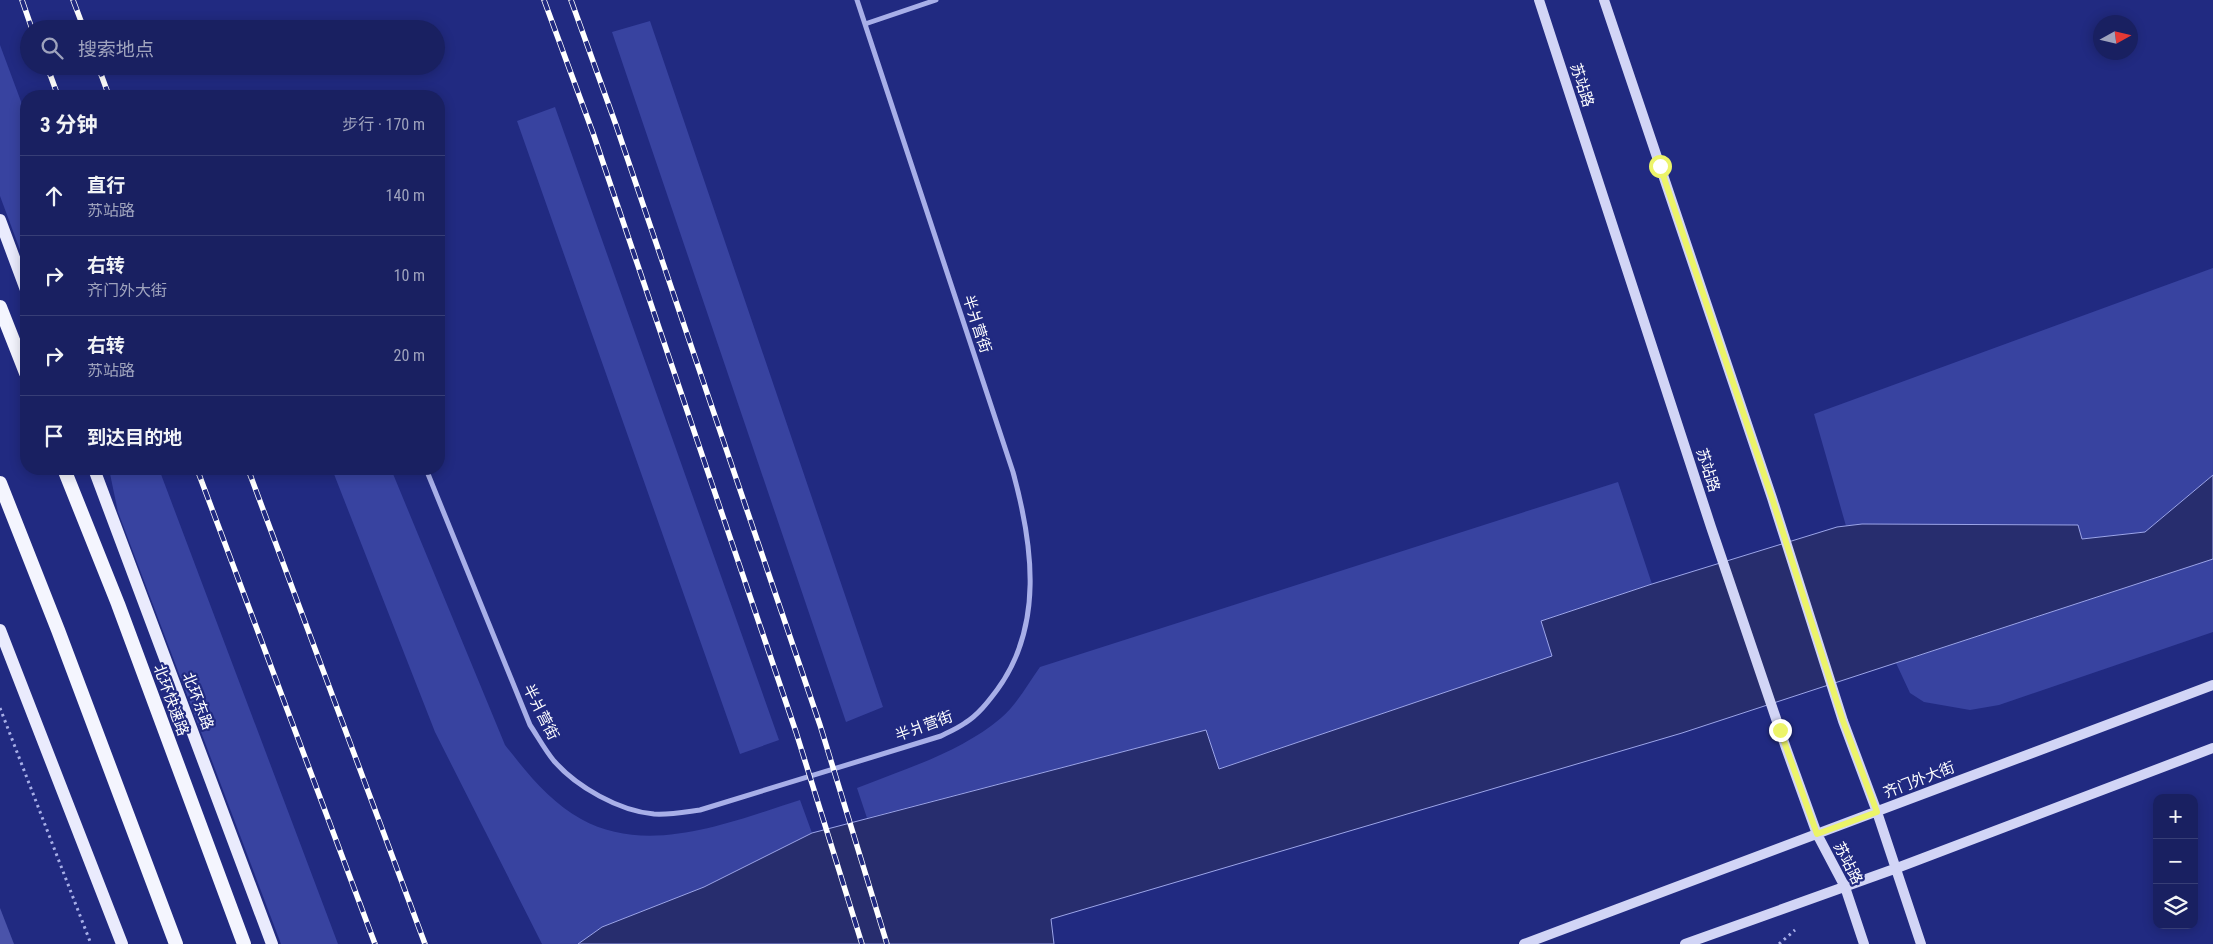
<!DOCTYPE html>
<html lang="zh">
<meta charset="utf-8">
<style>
body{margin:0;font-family:"Roboto Condensed","Noto Sans SC",sans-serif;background:#222867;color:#f1f3f6}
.controls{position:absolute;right:15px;bottom:15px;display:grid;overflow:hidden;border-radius:10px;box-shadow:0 2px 12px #0003}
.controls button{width:45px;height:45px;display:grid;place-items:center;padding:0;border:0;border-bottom:1px solid #373e76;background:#192061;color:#f1f3f6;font:25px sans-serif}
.compass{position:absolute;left:2093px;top:15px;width:45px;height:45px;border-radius:50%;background:#192061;box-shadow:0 2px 12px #0003;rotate:82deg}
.stop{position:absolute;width:15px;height:15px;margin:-11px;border:4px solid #ecf469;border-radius:50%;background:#fff}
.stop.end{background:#ecf469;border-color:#fff;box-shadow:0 1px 5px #0008}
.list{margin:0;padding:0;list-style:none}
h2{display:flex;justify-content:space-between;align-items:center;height:65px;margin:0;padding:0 20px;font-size:21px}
h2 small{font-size:16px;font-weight:400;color:#9fa3bd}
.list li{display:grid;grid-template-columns:32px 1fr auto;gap:15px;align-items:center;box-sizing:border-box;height:80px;padding:0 20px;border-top:1px solid #373e76}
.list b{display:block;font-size:19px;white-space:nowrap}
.list p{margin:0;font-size:16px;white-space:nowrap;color:#9fa3bd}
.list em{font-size:16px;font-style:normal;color:#9fa3bd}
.icon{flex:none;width:28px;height:28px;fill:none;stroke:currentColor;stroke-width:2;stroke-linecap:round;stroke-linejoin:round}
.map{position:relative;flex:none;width:2213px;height:944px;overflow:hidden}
.search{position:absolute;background:#192061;box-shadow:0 2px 12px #0003;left:20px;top:20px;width:425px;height:55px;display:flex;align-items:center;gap:12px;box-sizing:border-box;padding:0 18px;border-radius:28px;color:#9fa3bd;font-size:19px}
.panel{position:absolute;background:#192061;box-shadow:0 2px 12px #0003;left:20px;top:90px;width:425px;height:385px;border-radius:20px}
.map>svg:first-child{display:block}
</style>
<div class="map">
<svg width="2213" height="944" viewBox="0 0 2213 944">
<rect width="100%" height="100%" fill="#212a81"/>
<path fill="#3843a0" d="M650 21 883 707 846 722 612 32Z
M0 45 26 115V266L0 196Z
M555 107 779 740 740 754 517 121Z
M2213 268V475L2145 532 2082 539 2078 525 1862 524 1846 526 1814 414Z
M109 469H159L338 944H281L118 512Z
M332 469H391L505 745C527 773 550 802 581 819 649 857 733 821 800 800L812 833 704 887 602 927 578 944H542L435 732Z
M1618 482 1652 584 1541 621 1553 656 1218 769 1206 730 867 818 857 788C905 769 961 752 1001 718 1017 704 1028 684 1040 667Z
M2213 559V632L1999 705 1970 710 1924 702 1910 693 1896 663Z"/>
<path fill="#272d6e" stroke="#9ca5e9" d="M2213 475V559L1682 733 1051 919 1054 944H578L602 927 704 887 812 833 1206 730 1219 769 1552 656 1541 621 1652 584 1837 527 1862 524 2078 525 2082 539 2145 532Z"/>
<path fill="#4a53aa" d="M0 908 14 944H0Z"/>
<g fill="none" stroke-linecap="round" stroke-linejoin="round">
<path stroke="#a8afe8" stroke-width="3" stroke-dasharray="2.5 4" stroke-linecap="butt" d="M0 708 91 944
M1779 944 1795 930"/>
<path stroke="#a8afe8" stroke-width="5" d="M865 24 936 0
M426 469 530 725C538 737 545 750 554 761 577 787 619 811 654 814 670 815 685 812 700 810L941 736C949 732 958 728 965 723 978 715 988 702 997 690 1044 626 1033 545 1013 472L857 0"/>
<path stroke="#d2d5f6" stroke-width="10" d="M1539 0 1711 527 1786 748 1817 834 1845 887 1864 944
M1604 0 1772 498 1843 721 1877 812 1921 944
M1524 944 2213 685
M1685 944 1897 868 2213 748"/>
<path stroke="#eaebfd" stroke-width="12" d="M0 220 26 290
M94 469 272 944
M0 630 122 944"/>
<path stroke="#f4f5fe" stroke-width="14" d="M0 307 26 373
M64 469 118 604 244 944
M0 483 58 630 176 944"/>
<defs>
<path id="rail" d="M22 0 32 29
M73 0 84 29
M544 0 593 133 796 732 862 944
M571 0 616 125 820 725 887 944
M47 66 58 96
M98 66 109 96
M197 469 375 944
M248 469 425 944"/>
</defs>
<use href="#rail" stroke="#fff" stroke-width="5.5"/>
<use href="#rail" stroke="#212a81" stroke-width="4" stroke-dasharray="11" stroke-linecap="butt"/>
</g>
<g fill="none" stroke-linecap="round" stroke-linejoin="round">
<path stroke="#ecf469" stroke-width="6" d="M1660 166 1772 498 1843 721 1877 812 1817 834 1780 730"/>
</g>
<g text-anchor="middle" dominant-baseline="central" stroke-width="4.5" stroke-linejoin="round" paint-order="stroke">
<g font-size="15" fill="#fff" stroke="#212a81">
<text transform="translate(1582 85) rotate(72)">苏站路</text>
<text transform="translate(977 324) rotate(72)">半爿营街</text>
<text transform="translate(1708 470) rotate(72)">苏站路</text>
<text transform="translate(171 700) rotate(70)">北环快速路</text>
<text transform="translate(198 701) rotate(69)">北环东路</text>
<text transform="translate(541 712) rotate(63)">半爿营街</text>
<text transform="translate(924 726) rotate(-20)">半爿营街</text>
<text transform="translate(1919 780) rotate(-21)">齐门外大街</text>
<text transform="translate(1848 863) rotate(63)">苏站路</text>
</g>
</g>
</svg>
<div class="controls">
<button>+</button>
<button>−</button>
<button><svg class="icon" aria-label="layers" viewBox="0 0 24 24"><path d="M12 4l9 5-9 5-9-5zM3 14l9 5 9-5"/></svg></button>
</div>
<svg class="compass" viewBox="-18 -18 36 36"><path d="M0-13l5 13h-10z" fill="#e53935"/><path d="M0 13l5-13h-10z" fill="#9fa3bd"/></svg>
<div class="stop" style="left:1660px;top:166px"></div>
<div class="stop end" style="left:1780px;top:730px"></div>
<div class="search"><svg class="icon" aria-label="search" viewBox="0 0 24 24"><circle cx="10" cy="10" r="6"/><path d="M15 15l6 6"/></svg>搜索地点</div>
<section class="panel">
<h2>3 分钟<small>步行 · 170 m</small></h2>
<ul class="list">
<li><svg class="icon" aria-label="ahead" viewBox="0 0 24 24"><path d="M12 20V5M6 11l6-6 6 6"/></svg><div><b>直行</b><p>苏站路</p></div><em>140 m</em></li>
<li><svg class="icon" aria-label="right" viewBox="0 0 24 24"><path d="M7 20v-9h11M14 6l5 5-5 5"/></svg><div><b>右转</b><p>齐门外大街</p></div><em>10 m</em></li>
<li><svg class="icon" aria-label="right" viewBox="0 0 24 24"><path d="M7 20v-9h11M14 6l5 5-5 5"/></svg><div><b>右转</b><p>苏站路</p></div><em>20 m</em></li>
<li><svg class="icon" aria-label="arrive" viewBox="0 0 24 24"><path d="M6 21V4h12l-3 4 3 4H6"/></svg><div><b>到达目的地</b></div></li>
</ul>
</section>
</div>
